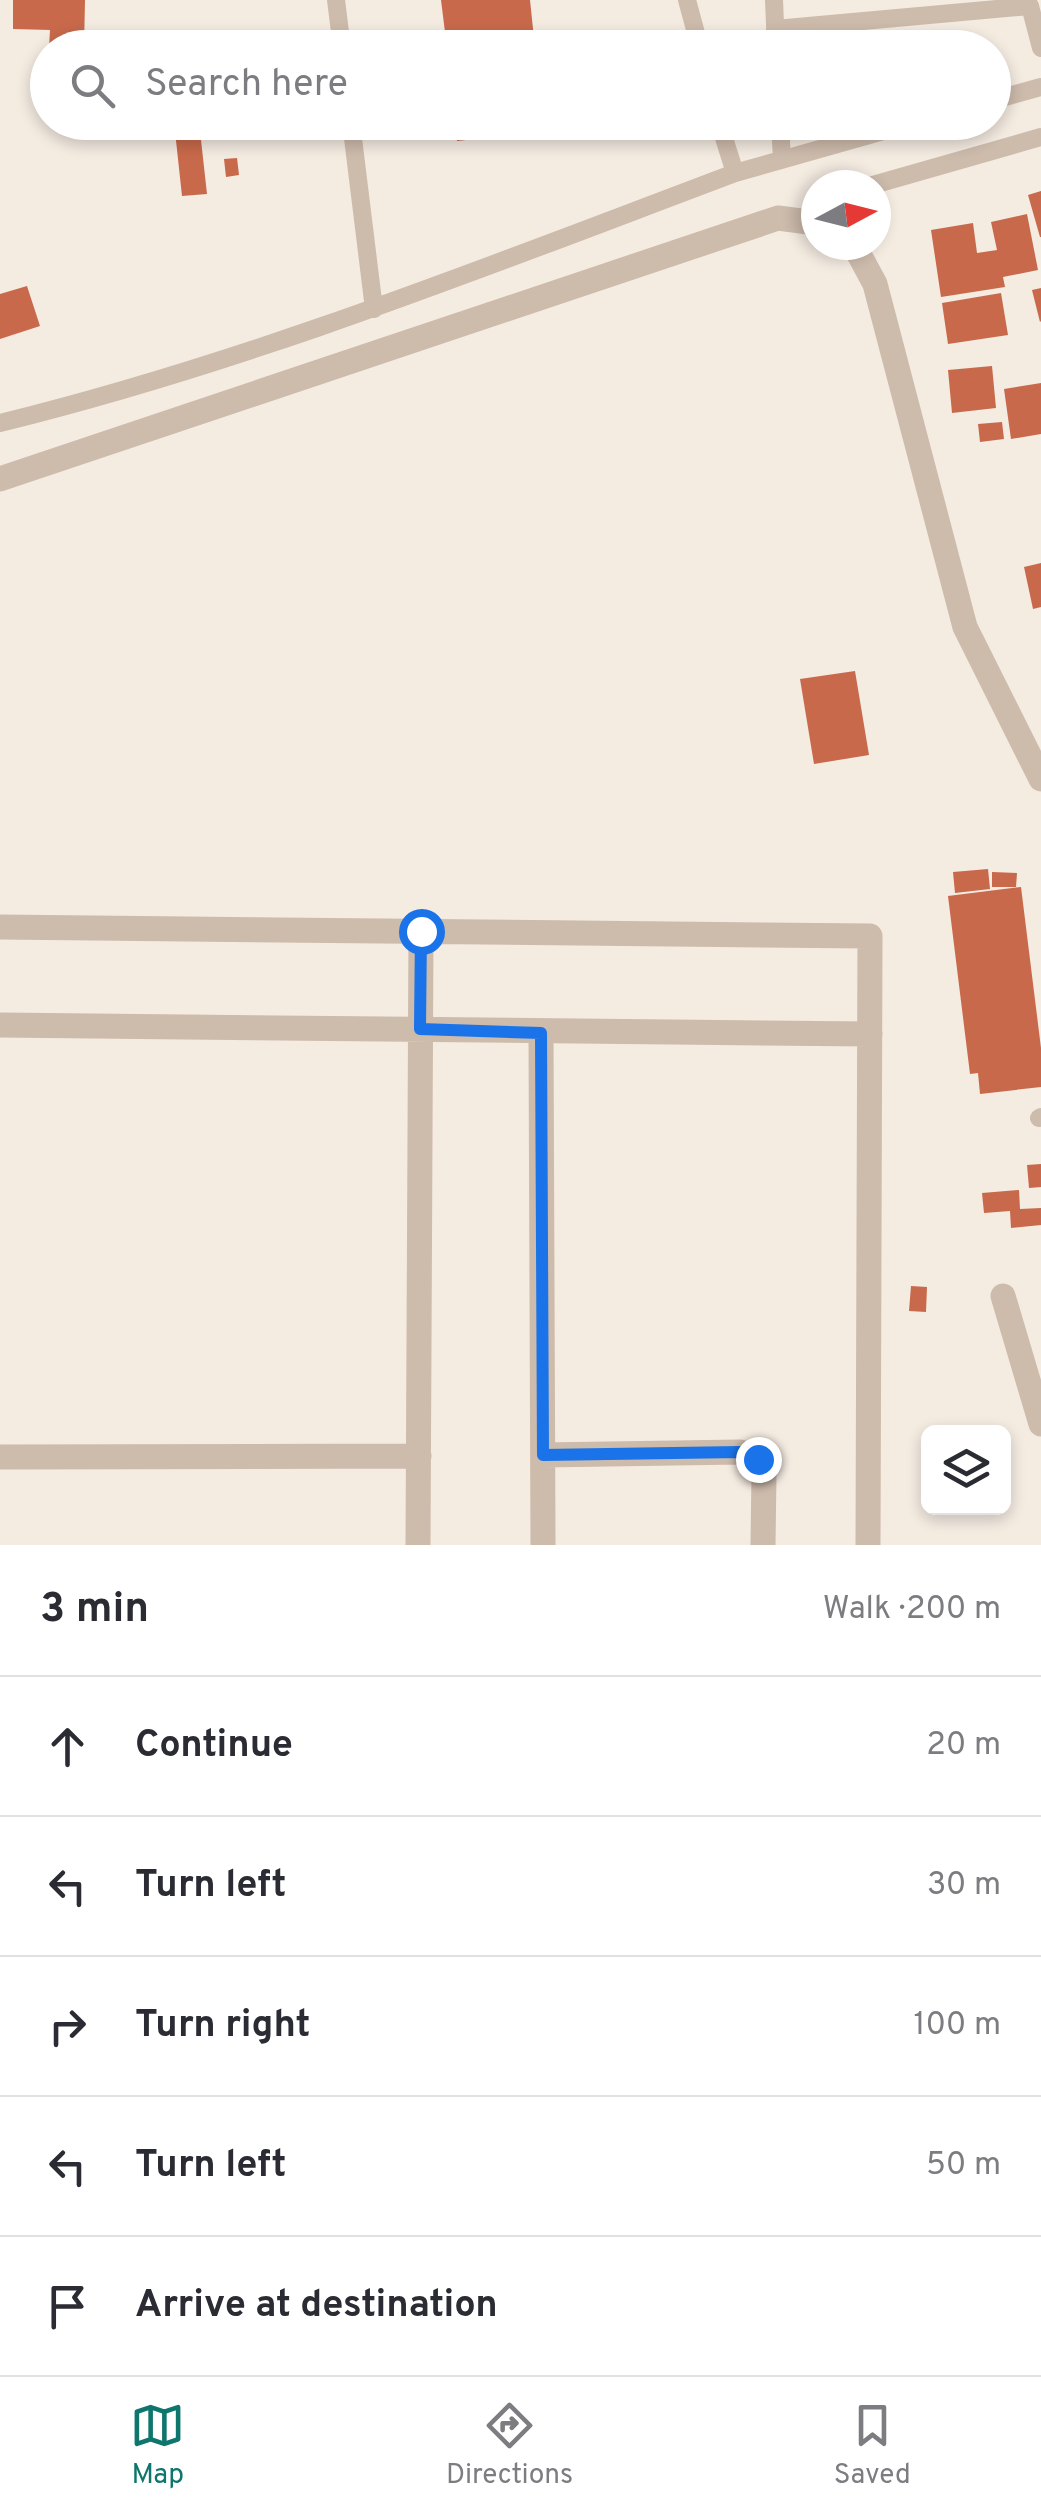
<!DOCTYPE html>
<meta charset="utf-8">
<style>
body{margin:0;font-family:Overpass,sans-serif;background:#f2f2f3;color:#2b2b33}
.controls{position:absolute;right:30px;bottom:30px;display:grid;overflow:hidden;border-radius:15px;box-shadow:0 5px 15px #0003}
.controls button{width:90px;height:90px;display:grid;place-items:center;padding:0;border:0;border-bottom:2px solid #e1e1e2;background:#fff;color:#2b2b33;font:50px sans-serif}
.compass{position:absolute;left:801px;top:170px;width:90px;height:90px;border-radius:50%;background:#fff;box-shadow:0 5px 15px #0003;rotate:83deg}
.stop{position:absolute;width:30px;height:30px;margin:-22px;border:8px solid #1a73e8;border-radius:50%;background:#fff}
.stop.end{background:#1a73e8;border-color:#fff;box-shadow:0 2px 10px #0008}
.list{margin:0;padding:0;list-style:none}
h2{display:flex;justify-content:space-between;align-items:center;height:130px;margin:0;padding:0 40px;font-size:42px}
h2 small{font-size:32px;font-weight:400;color:#7c7c81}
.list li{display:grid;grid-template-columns:65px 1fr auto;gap:30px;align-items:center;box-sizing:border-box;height:140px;padding:0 40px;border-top:2px solid #e1e1e2}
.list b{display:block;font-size:38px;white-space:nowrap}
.list em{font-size:32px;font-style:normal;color:#7c7c81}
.icon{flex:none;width:55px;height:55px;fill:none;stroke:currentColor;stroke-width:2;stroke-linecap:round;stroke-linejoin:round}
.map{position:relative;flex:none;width:1041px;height:1545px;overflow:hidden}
.search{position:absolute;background:#fff;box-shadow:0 5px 15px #0003;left:30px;right:30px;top:30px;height:110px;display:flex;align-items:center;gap:25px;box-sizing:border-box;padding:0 35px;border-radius:55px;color:#7c7c81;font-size:38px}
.sheet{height:830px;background:#fff}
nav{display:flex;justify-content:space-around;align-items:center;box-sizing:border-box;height:140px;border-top:2px solid #e1e1e2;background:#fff;font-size:28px;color:#7c7c81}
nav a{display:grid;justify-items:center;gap:5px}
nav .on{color:#0f766e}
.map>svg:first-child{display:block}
</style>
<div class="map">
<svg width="1041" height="1545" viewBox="0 0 1041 1545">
<rect width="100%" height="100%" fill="#f4ebe1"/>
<path fill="#c8694b" d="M13 0H85L84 48H49L50 30 13 29Z
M441 0H530L535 48H447Z
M174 122H199L207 194 182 196Z
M455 122H543L544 131 457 141Z
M237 158 239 175 226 177 224 159Z
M1041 191V237H1040L1028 195Z
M1027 214 1038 270 1003 277 1005 287 941 297 931 230 973 223 977 253 997 250 991 222Z
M27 286 40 326 0 339V294Z
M1041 288V321L1040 322 1032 290Z
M1001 293 1008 335 948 344 942 303Z
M992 366 996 408 952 413 948 370Z
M1041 383V434L1011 439 1004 389Z
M1002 422 1004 439 980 442 978 424Z
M1041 563V607L1033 609 1024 567Z
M855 671 869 755 814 764 800 679Z
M988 869 990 889 955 893 953 872Z
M992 872 1017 873 1016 887H992Z
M1021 887 1041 1048V1087L980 1094 978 1073 970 1074 948 896Z
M1041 1164V1187L1029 1188 1027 1165Z
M1019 1190 1020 1209 1041 1208V1225L1011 1228 1010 1211 984 1213 982 1193Z
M911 1286 927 1287 926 1312 909 1311Z"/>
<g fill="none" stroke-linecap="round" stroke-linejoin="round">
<path stroke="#cdbbac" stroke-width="18" d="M336 0 342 48
M687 0 700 48
M774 0 776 48
M775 29 1030 6 1041 48
M994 100 1041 87
M351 122 374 309
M719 122 735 173 915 122
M780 122 782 160
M873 185 1041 137
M0 423C252 361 493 264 735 173
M1039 1118 1041 1117"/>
<path stroke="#cdbbac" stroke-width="25" d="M854 245 875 284 965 627 1041 779
M0 479 778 218 816 223
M0 927 870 936 868 1545
M0 1025 870 1034
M541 1033 543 1545
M1003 1296 1041 1424
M543 1455 740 1452 758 1459 764 1474 763 1545
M0 1457 419 1456
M418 1545 421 931"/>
</g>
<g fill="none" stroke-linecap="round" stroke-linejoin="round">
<path stroke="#1a73e8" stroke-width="12" d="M421 931 420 1029 541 1033 543 1455 740 1452 758 1459"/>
</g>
</svg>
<div class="controls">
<button><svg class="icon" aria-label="layers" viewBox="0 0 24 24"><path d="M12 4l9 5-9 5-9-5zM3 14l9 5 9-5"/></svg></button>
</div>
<svg class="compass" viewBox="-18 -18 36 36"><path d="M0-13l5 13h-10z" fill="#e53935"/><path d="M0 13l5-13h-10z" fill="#7c7c81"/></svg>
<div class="stop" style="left:421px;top:931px"></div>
<div class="stop end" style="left:758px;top:1459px"></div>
<div class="search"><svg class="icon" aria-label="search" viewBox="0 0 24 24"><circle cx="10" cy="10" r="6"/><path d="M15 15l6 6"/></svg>Search here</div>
</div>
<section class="sheet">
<h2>3 min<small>Walk · 200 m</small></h2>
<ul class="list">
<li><svg class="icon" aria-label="ahead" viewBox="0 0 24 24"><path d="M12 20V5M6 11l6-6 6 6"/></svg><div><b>Continue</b></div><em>20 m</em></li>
<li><svg class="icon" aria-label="left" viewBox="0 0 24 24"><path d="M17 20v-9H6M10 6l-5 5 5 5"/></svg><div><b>Turn left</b></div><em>30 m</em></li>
<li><svg class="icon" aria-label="right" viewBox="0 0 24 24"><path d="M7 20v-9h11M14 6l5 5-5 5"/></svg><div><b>Turn right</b></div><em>100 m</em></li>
<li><svg class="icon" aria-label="left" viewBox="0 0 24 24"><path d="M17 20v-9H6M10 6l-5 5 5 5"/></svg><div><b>Turn left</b></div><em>50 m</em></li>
<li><svg class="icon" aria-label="arrive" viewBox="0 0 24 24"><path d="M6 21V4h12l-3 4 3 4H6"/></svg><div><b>Arrive at destination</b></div></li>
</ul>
</section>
<nav>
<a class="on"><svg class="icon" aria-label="map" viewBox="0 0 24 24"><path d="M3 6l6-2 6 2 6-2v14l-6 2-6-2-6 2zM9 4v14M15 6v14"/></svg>Map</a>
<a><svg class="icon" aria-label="directions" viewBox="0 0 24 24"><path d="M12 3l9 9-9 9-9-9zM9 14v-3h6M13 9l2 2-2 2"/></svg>Directions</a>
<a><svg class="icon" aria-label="saved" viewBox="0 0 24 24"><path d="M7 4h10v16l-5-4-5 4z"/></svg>Saved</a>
</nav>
